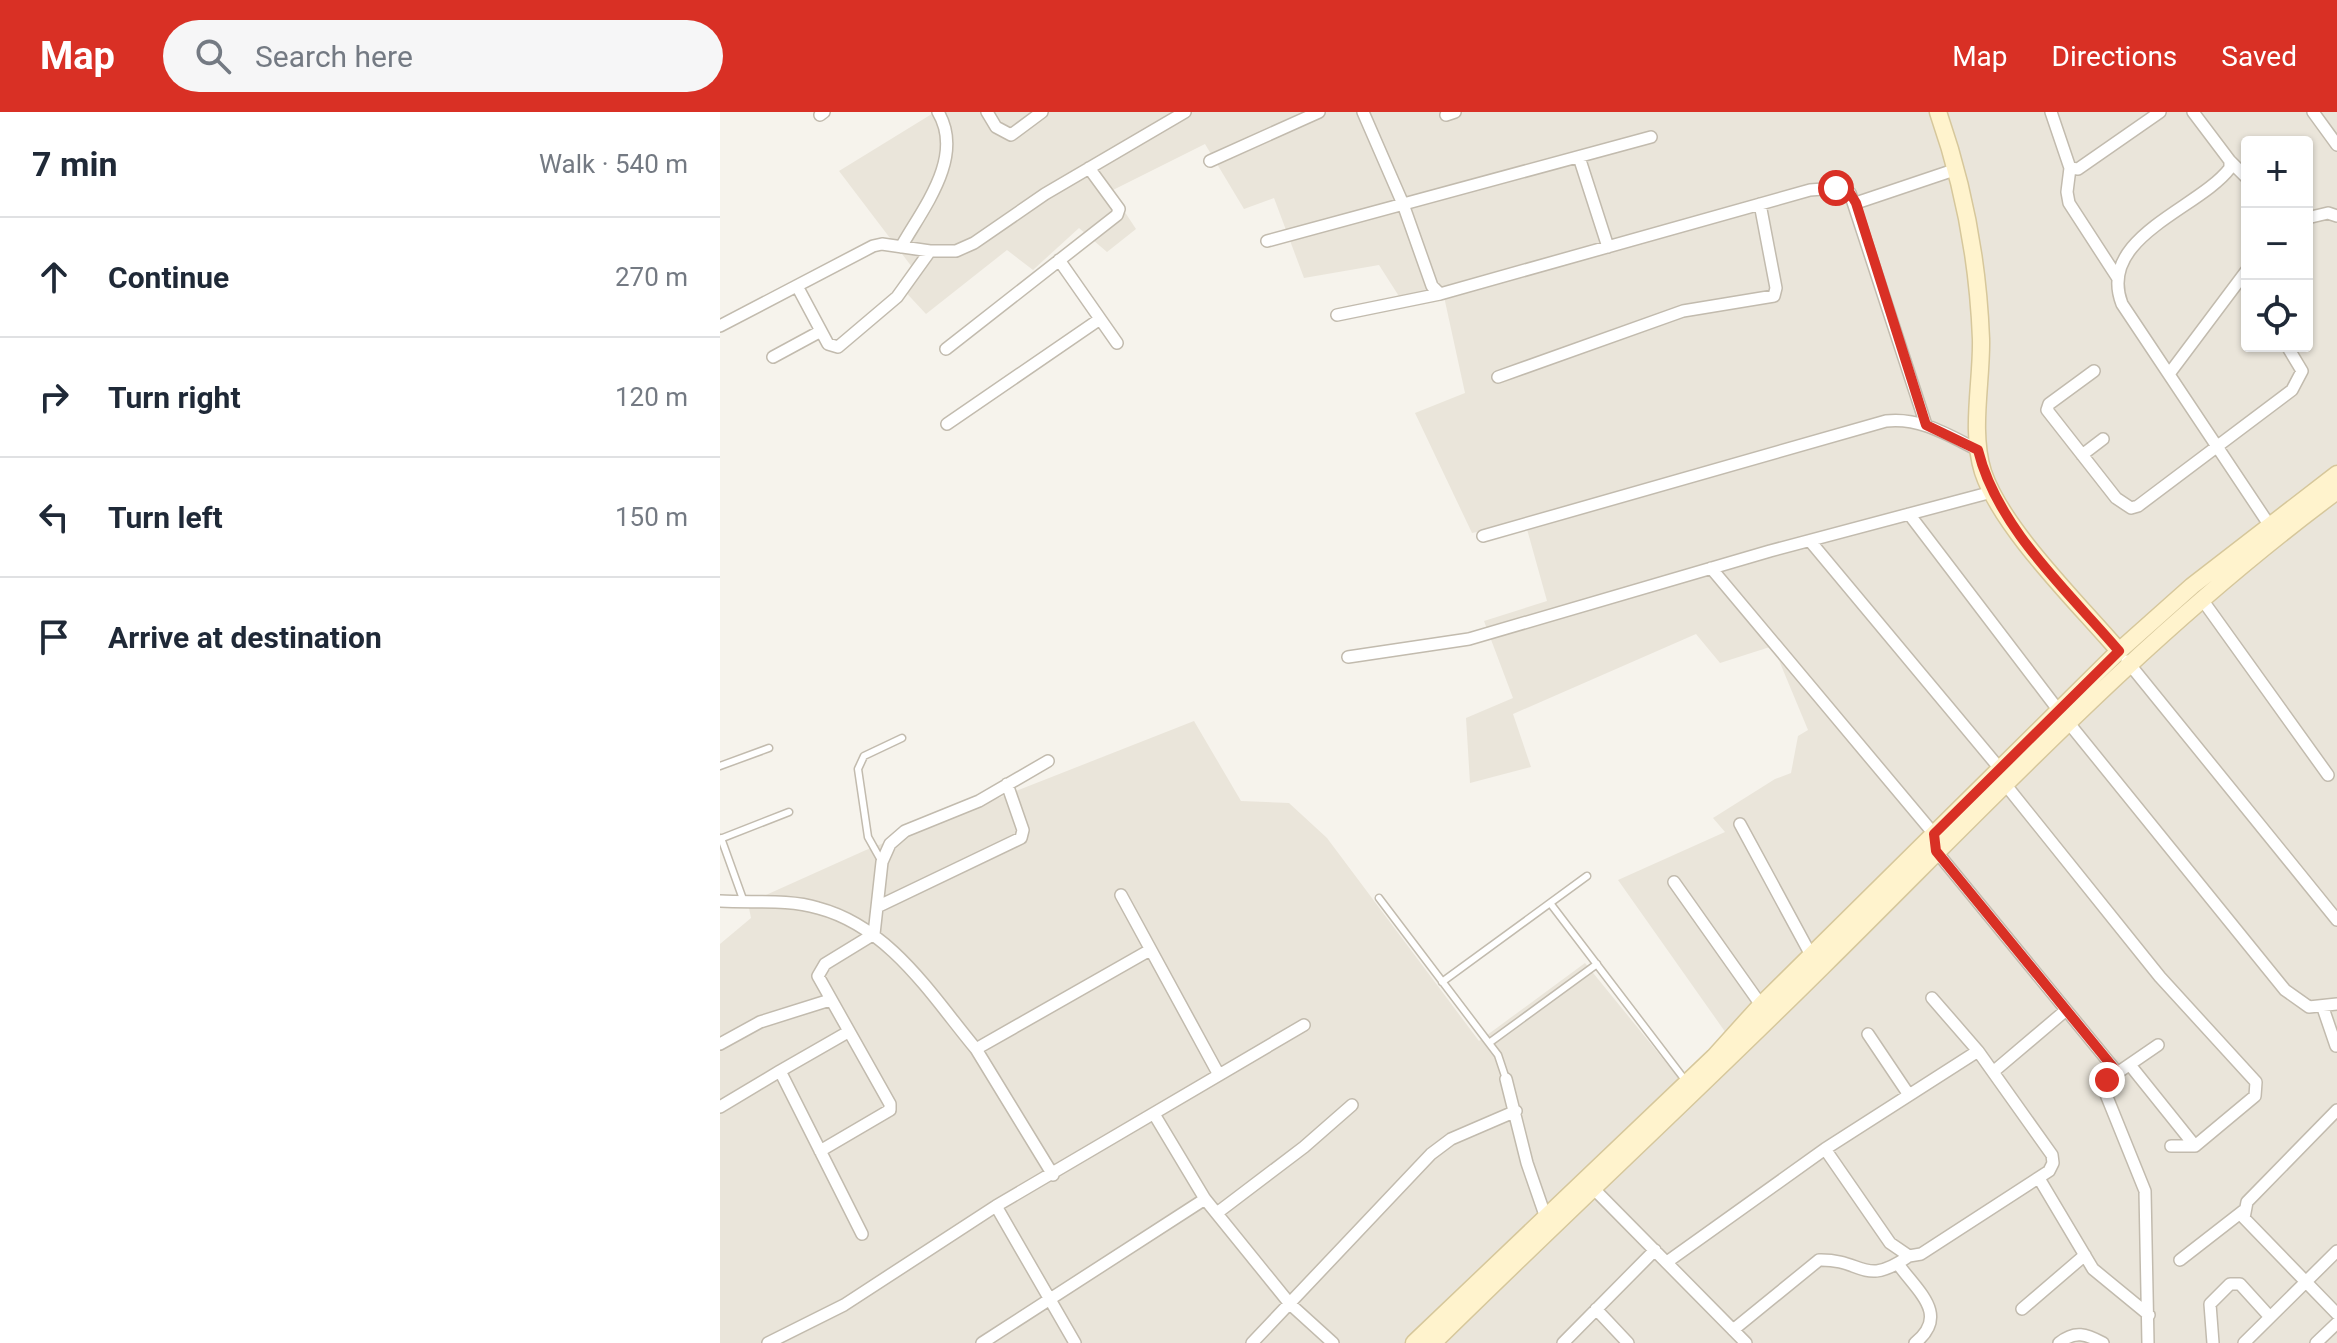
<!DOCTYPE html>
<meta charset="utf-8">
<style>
body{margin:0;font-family:Roboto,sans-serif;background:#f6f6f7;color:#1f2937}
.controls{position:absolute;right:24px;top:24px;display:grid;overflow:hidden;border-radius:8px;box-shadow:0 2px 6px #0004}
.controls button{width:72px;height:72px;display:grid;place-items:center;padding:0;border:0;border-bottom:2px solid #e0e1e3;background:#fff;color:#1f2937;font:40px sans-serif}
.stop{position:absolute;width:24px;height:24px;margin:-18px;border:6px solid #d93025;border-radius:50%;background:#fff}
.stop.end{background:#d93025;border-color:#fff;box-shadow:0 2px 8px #0008}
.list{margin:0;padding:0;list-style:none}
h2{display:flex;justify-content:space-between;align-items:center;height:104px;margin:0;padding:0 32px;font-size:34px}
h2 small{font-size:26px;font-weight:400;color:#747a83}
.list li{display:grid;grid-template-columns:52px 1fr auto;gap:24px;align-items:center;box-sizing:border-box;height:120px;padding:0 32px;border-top:2px solid #e0e1e3}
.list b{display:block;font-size:30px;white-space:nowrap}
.list em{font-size:26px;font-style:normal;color:#747a83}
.icon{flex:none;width:44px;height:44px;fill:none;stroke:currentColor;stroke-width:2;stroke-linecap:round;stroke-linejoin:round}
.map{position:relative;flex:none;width:1617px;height:1231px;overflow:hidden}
header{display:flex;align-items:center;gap:48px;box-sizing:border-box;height:112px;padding:0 40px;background:#d93025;color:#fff}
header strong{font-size:38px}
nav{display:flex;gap:44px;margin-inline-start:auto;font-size:28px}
.search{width:560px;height:72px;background:#f6f6f7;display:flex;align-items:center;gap:20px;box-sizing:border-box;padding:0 28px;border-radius:44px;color:#747a83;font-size:30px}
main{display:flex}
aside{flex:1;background:#fff}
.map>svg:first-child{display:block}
</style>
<header>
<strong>Map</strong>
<div class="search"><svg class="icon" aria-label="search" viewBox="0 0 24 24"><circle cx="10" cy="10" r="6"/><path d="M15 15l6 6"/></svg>Search here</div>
<nav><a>Map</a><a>Directions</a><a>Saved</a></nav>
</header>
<main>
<aside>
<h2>7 min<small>Walk · 540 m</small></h2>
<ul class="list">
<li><svg class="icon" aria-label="ahead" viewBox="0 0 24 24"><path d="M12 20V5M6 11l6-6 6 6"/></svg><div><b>Continue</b></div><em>270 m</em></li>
<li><svg class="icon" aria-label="right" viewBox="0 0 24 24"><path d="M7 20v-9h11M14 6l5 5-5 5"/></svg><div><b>Turn right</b></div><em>120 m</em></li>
<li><svg class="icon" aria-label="left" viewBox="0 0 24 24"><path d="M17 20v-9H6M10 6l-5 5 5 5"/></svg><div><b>Turn left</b></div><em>150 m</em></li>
<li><svg class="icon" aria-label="arrive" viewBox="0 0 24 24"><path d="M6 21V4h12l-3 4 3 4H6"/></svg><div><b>Arrive at destination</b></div></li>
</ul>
</aside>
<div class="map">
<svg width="1617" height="1231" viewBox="0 0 1617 1231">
<rect width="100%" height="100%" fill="#f6f3ec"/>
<path fill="#eae5da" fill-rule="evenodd" d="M215 0H1617V1231H0V832L31 806 28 791 146 738 474 609 521 689 569 691 607 726 759 929 865 851 966 975 1013 931 898 768 1005 720 993 706 1055 667 1071 661 1078 624 1088 618 1053 534 1000 551 976 522 793 602 811 655 750 671 746 606 793 586 764 509 827 489 805 410 752 421 695 301 745 281 723 180 682 189 659 153 584 166 554 86 524 97 485 32 391 79 416 117 387 140 359 116 313 158 287 138 206 202 179 173 195 159 119 59ZM1527 30H1587V234H1527Z"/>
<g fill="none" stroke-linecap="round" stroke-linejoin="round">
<defs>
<path id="lane" d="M0 654 49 636
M1 726 24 790
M0 727 69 700
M162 750 148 725 138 657 144 644 182 626
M659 786 778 943 786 967
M830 791 965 968
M722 870 867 764
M769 931 877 852"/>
<path id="street" d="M267 0 276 15 291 23 322 0
M643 0 683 92 712 174 720 182 1090 78 1116 76 1130 81 1206 313
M1331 0 1350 56 1358 57 1440 0
M1473 0 1510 49V56C1479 97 1376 125 1402 192L1552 417
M1593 0 1617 33
M100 3 104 0
M726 3 735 0
M859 45 888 135
M490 49 599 0
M1510 49 1527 66
M1350 56 1347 80 1349 91 1397 165
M1136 91 1237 57
M1587 106 1608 101 1617 104
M547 129 931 25
M181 135C203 96 245 45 218 0
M339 148 397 231
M77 174 108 232 118 235 177 185 210 139
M617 203 720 182
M0 214 153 134 162 132 210 139H236L254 131 325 82 465 0
M226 237 397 103 399 97 369 56
M53 245 101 219
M1374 259 1329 292 1327 298 1396 386 1411 396 1418 394 1572 278 1582 259 1567 234
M1449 262 1527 158
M778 265 963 199 1054 184 1056 176 1040 92
M227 312 380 207
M1362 343 1383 327
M1189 402 1339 599 1565 878 1589 895 1617 892
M763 424 1166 309C1200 305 1228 323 1258 338
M1090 429 1281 658
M991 456 1214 722 1216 739 1397 960
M1481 486 1608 663
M628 545 749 527 1050 439 1272 380
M1407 549 1617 808
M1285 672 1440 865 1536 970 1535 984 1475 1034H1451
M1020 712 1092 845
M954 770 1041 893
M401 783 499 963
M0 789C32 791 68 787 98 796 170 815 211 883 256 937
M157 795 301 726 303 718 287 672
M1603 896 1616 934
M1148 922 1189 983
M0 932 40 910 110 888
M1410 953 1475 1034
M60 959 128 920
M1273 960 1345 899
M786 967 807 1051 826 1106
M0 995 60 959 142 1122
M1617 998 1527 1090 1524 1106 1617 1202
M434 1002 485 1087 570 1192 613 1231
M1105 1037 1170 1131 1189 1144 1201 1142 1329 1059 1333 1051 1332 1043 1258 939 1212 886
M100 1039 170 998V992L98 864 105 852 154 822 162 750 170 732 185 719 259 689 328 649
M333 1063 256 937 430 838
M1320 1068 1373 1157 1429 1203
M869 1072 1026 1231
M276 1094 355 1231
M497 1101 584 1035 632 993
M1460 1148 1523 1099
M947 1150 1105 1037 1258 939
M1178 1152C1198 1180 1230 1203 1195 1231
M876 1197 908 1231
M1302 1197 1365 1143
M1013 1218 1099 1148C1144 1147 1143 1176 1189 1144
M48 1231 124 1193 276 1094 584 913
M262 1231 485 1087
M532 1231 711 1042 731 1027 796 999
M843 1231 935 1138
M1339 1231C1355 1218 1366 1222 1383 1231
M1428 1231 1425 1079 1383 975 1387 968 1438 933
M1493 1231 1490 1192 1510 1172H1520L1550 1205
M1524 1231 1617 1139
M1596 1231 1617 1211"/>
<path id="secondary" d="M1218 0C1244 74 1258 148 1261 227 1262 269 1250 319 1263 360 1282 417 1359 492 1399 539
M694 1231 994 945 1041 893 1399 539 1472 474 1617 362
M713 1231C842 1104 975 981 1104 853 1270 689 1429 518 1617 379"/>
</defs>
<use href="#lane" stroke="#c2bbae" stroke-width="9"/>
<use href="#street" stroke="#c2bbae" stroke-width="14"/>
<use href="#secondary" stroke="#d6c79b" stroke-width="19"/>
<use href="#lane" stroke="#fff" stroke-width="6"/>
<use href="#street" stroke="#fff" stroke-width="11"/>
<use href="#secondary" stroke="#fff3cd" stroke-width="16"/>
</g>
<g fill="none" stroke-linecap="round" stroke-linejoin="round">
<path stroke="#d93025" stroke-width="10" d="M1116 76 1130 81 1136 91 1206 313 1258 338C1277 416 1348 479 1399 539L1214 722 1216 739 1397 960 1387 968"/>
</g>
</svg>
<div class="controls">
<button>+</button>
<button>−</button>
<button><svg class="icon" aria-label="locate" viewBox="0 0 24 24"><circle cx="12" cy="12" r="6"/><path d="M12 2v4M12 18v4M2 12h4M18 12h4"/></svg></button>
</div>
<div class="stop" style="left:1116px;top:76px"></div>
<div class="stop end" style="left:1387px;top:968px"></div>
</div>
</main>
